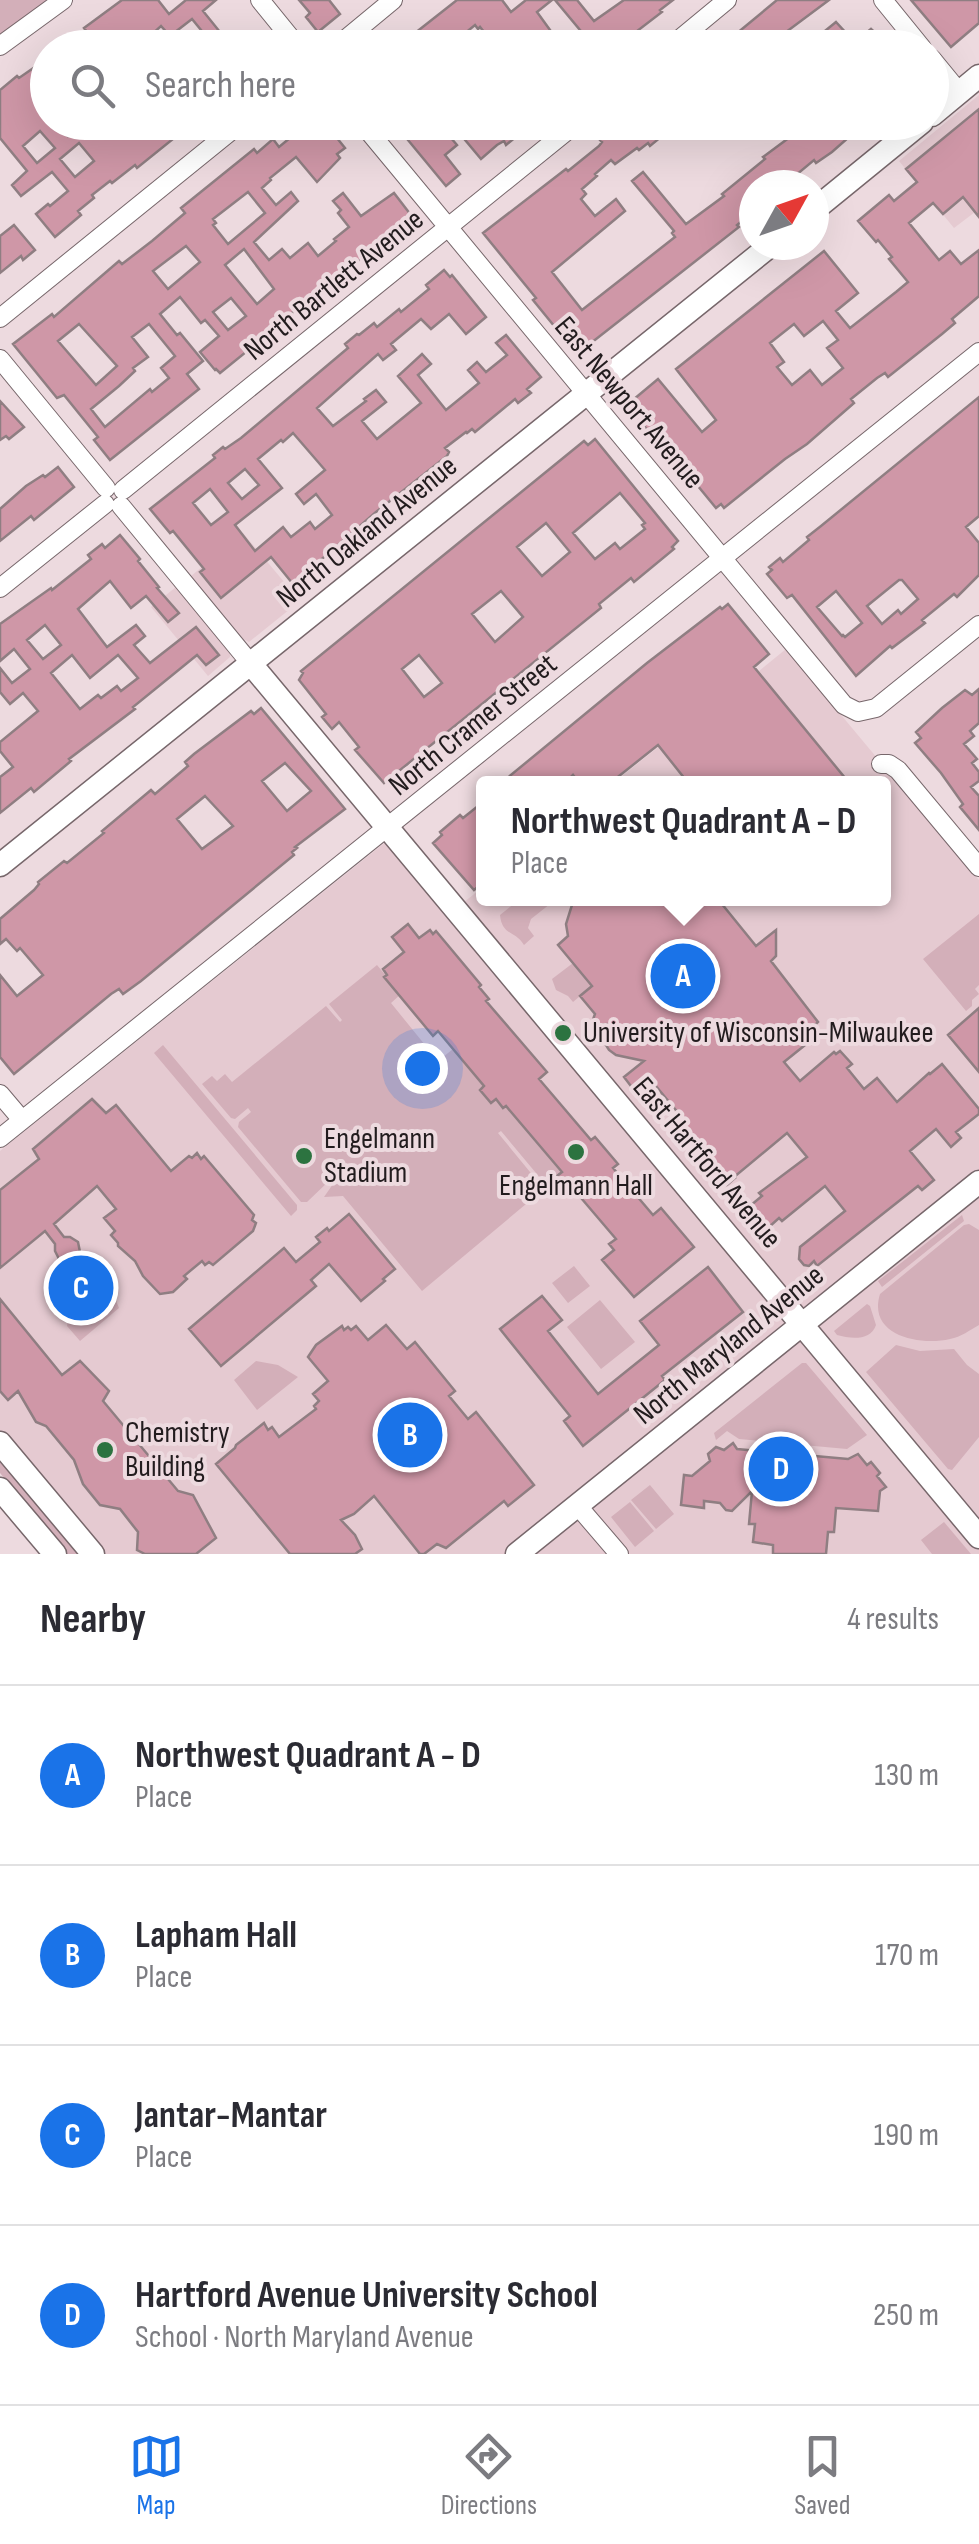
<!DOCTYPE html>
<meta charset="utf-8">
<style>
body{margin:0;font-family:"Sofia Sans Condensed",sans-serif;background:#f2f2f3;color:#2b2b33}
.compass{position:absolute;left:739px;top:170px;width:90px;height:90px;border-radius:50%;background:#fff;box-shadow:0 10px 40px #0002;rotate:50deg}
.you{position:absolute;left:422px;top:1068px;width:35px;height:35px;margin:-25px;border:8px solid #fff;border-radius:50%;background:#1a73e8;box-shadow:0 0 0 15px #1a73e833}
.badge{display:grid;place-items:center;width:65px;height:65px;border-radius:50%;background:#1a73e8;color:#fff;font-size:32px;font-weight:700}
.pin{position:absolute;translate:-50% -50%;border:5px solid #fff;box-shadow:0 2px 10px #0006}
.popup{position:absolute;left:476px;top:776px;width:415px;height:130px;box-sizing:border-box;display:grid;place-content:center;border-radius:10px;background:#fff;filter:drop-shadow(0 2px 8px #0005);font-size:32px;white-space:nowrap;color:#7c7c81}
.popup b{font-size:38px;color:#2b2b33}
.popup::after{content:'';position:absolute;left:50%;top:100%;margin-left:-20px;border:20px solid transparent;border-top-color:#fff}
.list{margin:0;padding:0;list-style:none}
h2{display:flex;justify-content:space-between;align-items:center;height:130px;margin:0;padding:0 40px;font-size:42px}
h2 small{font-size:32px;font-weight:400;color:#7c7c81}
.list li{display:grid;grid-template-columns:65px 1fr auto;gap:30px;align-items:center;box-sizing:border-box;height:180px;padding:0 40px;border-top:2px solid #e1e1e2}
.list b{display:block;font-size:38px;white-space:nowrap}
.list p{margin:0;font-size:32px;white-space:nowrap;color:#7c7c81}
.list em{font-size:32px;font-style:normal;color:#7c7c81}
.icon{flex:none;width:55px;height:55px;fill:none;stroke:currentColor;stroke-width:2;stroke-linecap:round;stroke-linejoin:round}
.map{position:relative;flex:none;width:979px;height:1554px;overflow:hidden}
.search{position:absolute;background:#fff;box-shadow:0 10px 40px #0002;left:30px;right:30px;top:30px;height:110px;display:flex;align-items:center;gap:25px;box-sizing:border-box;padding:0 35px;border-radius:55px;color:#7c7c81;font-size:38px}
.sheet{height:850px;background:#fff}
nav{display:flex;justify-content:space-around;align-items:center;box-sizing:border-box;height:140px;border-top:2px solid #e1e1e2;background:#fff;font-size:28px;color:#7c7c81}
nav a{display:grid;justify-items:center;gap:5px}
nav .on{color:#1a73e8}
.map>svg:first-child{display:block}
</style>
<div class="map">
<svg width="979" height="1554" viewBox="0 0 979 1554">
<rect width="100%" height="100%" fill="#eddadf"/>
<path fill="#e5cad1" d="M979 95V209L954 228 899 161Z
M243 533 300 601 249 642 243 639 191 576Z
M176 587 230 653V657L208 676 151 607Z
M786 649 979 880V1554H102L0 1431V1151L387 841 449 914 483 887V898H883V784L613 783 676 733 679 736Z"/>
<path fill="#d3afb9" d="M0 0H67L0 44Z
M520 899H545L550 904 531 919 528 928 534 936 524 945C515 930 502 936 500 915Z
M979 914V985L975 989 979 994 972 1000V1006L966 1011 923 959Z
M573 963 592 986 573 1002 568 996 556 990 552 979Z
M377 965 401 994 391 1003 438 1061 453 1049 484 1086 480 1091 490 1103 496 1099 503 1108 506 1105 560 1171 559 1177 554 1181 558 1186 551 1191 501 1131 498 1133 544 1189 422 1291 343 1196 324 1197 333 1184 330 1180 307 1202H301L238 1127 239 1122 251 1112 248 1108 235 1119 231 1118 202 1084 212 1076 217 1081 225 1074 232 1082 326 1006 340 1022 342 1020 329 1004Z
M163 1045 297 1205V1210L291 1216 154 1053Z
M962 1215 964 1221 882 1287 878 1281Z
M969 1224 979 1230V1325C970 1330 961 1337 950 1339 920 1346 867 1336 880 1294L964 1225Z
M574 1266 590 1286 568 1303 552 1283Z
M108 1293 115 1298 119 1308 80 1341 67 1326 68 1320 97 1295Z
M600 1300 635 1342 601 1369 567 1327Z
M867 1304 870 1306 876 1325C871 1341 851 1339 837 1335L834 1331Z
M896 1345 920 1351 954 1349 967 1365 979 1374V1437L952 1470 948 1469 866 1372Z
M256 1361 278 1365 298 1377 257 1410 234 1380Z
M802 1363H806L867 1435 847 1449 739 1439 727 1431 716 1440 714 1433Z
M0 1457 87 1554H67L0 1473Z
M650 1485 674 1514 656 1529 631 1500Z
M630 1502 654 1531 635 1547 611 1517Z
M944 1522 971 1554H932L921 1540Z"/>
<path fill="#cf97a7" stroke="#8f7e82" stroke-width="2.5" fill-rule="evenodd" d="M122 0H158L169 14 186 0H216L203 11 220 32 210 41 192 19 170 36 161 26 137 48H128L119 37 106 48H67L87 32 84 28Z
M299 0H329L340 14 318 32 306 17 310 13Z
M457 0H502L511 12 526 0H552L537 12 563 48H521L510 34 495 46 480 27 478 29 475 25 447 48H396Z
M555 0H577L594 21 624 0H673L660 10 662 12 615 48H595Z
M777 0H829L774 41 779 48H719Z
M911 0H979V23L951 47Z
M836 22 846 33 828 48H804Z
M871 29 883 40 879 42 883 48H848Z
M48 58V122H57L68 136 87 122H120L129 134 143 122H194L137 168 135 165 112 183 110 181 92 195 94 198 78 211 81 215 55 237 36 214 48 204 50 206 68 191 52 172 21 196 12 185 27 171 0 138V90L17 76 19 78ZM40 131 55 148 37 163 23 146ZM79 143 94 161 75 177 60 159Z
M979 109V217L963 197 943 214 933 203 909 223 939 260 950 251 961 264 979 250V296L952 319 955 323 942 334 888 377 885 373 877 378 851 399 854 403 807 444 785 459 724 508 721 504 716 508 688 474 685 476 627 405 658 379 702 432 716 420 676 369 824 251 858 293 836 311 850 328 896 292 908 282 889 259 892 257 878 240 876 242 858 221 889 195 894 201 917 182 906 169ZM823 321 838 340 827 348 843 368 822 385 810 370 792 385 777 367 784 362 770 343 794 324 804 336Z
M288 122H324L345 148 337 154 340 158 317 182 296 157 270 178 271 180 262 188 276 205 291 192 298 201 254 242 269 260 282 249 290 258 308 243 318 256 336 241 334 239 349 227 338 213 341 210 333 201 343 193 361 216 394 193 414 219 384 243 386 245 374 255 371 251 293 312 264 338 261 334 243 349 246 352 220 373 216 369 215 370 200 352 219 336 205 320 201 323 180 297 160 314 177 335 180 333 203 361 187 374 199 389 110 460 94 440 98 437 64 395 57 398 13 344 52 314 54 317 119 261 122 264 152 241 185 213 181 208 254 149 257 153 273 139 279 147 296 133ZM248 192 265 213 228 244 213 225 216 223 213 219ZM186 246 200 262 168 289 153 271ZM244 249 274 289 257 304 225 265ZM231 298 246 316 228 330 213 312ZM79 324 117 366 96 385 58 341ZM149 324 175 356 161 368 169 378 152 392 150 389 105 427 91 409 119 386 135 371 133 368 148 357 132 337Z
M418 122H431L435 127 439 124 457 145 445 155 460 174 446 186 403 134Z
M475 122H534L506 145 504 141 497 145 481 159 461 135Z
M625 122H679L650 146 648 143 639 150 637 148 615 164 611 160 595 174 597 176 582 189 586 194 581 199 595 216 616 199 625 211 552 272 582 310 675 237 672 233 674 231 632 181 643 172 686 224 724 196 722 194 765 159 763 157 794 134 792 132 803 122H866L832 152 816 163 814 160 796 175 798 177 788 185H754V211L737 225 739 227 577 354 533 300 536 298 483 233 566 169 568 171 599 146 602 142 600 140Z
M14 225 35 250 23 260 21 256 0 273V236Z
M444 270 450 277 452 275 486 317 466 334 449 314 431 329 421 319 391 344 396 350 383 360 378 354 317 408 333 426 366 401 364 399 376 390 386 402 362 421 377 439 421 403 398 376 422 354 431 364 418 375 446 410 479 383 468 370 477 362 486 372 507 355 496 343 506 335 541 377 527 389 531 393 518 403 515 399 475 432 472 429 467 433 466 432 445 448 449 452 447 456 376 512 293 584 271 557 221 598 200 572 204 569 173 531 170 533 150 509 215 458 213 455 223 447 225 449 241 438 348 348 345 344 357 334 359 335 374 323 377 327 399 309 401 312 429 289 426 285ZM293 433 325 470 296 494 304 504 316 494 332 515 315 529 310 522 291 537 283 527 255 551 235 525 282 488 258 459 281 440 283 442ZM245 469 259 485 242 499 228 483ZM210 489 228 512 211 525 193 503Z
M979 397V516L966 527 979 543V575L957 597 954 594 922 620 925 623 892 648 890 646 856 676 792 595 787 598 767 574 772 570 769 567 780 558 783 562 809 540 807 537 821 526ZM899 580H902L918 599 901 614 898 610 882 624 867 606ZM836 591 862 623 845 637 843 635 842 636 817 607Z
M0 401 24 427 9 439 6 436 0 440Z
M595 439 678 541 672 547 674 549 634 582 631 578 599 604 601 608 384 783 355 750 359 747 339 722 332 729 322 717 326 714 299 680 303 673 301 671 584 441 588 445ZM620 493 645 523 642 525 645 529 620 549 615 543 595 559 573 533ZM546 523 570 552 542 576 517 547ZM501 591 523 617 495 642 472 614ZM419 655 442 683 424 697 402 669Z
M58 467 74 487 34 520 31 516 0 541V509L26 486 43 475 45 477Z
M120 535 140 559 138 561 159 587 157 588 179 613 168 622 146 596 131 608 110 581 78 609 107 647 136 625 145 636 134 645 150 663 196 627 219 655 206 665 197 655 133 707 135 709 69 759 71 761 34 792 31 788 0 813V777L13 767 0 751V742L38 711 23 693 10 704 0 692V668L12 683 30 669 14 649 0 661V624L51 588 52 590 91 559 88 555 102 544 105 548ZM45 625 61 645 43 659 27 640ZM72 655 90 678 118 655 138 678 121 691 117 686 101 698 98 695 80 709 51 673Z
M728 604 769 654 754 667 850 784H689L658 745 609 784H580L573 775 564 784H500L647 663 720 607 722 609Z
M979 689V723L970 731 974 736 964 744 977 759 972 763 979 772V781L971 787 979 796V830L960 807 963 804 941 773 915 743 921 738 916 732 942 708 965 690 972 695Z
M261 708 345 809 295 847 297 848 292 852 294 855 141 981 123 994 119 989 111 994 14 1074 0 1057V975L17 996 43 975 20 948 17 951 6 939 0 944V919L34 890 39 884 38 882 64 861 67 863 104 833 102 831 151 790 155 794 188 766 185 762 194 754 251 711 254 714ZM285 763 311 791 287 811 262 781ZM205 796 233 826 202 849 177 819Z
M483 802V883L474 890 433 843 442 835 440 832 460 815 463 818Z
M566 898H717L756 946 776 930V956L771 961 818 1022 814 1026 820 1033 784 1062 800 1081 834 1052 836 1054 840 1051 852 1064 847 1068 864 1089 877 1078 897 1102 929 1073 930 1074 942 1064 979 1109V1114L956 1132 961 1138 951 1147 936 1129 910 1151 934 1180 922 1190 918 1186 817 1266 814 1261 809 1266 804 1265 799 1259 800 1247 845 1211 825 1186 782 1221 779 1218 768 1228 750 1206 762 1196 759 1193 807 1157 787 1133 734 1177 735 1178 727 1185 678 1127 685 1121 655 1085 640 1098 624 1077 644 1061 616 1055 609 1050 604 1042 607 1024 591 1025 595 1014 580 996 592 986 558 945 568 936 566 924 572 905Z
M408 924 419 938 430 930 433 934 436 931 481 985 479 987 489 999 486 1001 547 1072 539 1079 591 1140 595 1137 618 1164 613 1168 653 1215 661 1208 694 1247 634 1297 602 1260 614 1250 609 1244 616 1239 576 1192 573 1195 557 1176 562 1172 506 1106 503 1108 496 1099 491 1103 480 1090 484 1086 438 1031 433 1036 384 977 387 975 383 969 404 952 392 937Z
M979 1008V1072L948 1035Z
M92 1099 106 1113 116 1105 171 1171 189 1156 192 1158 197 1153 201 1159 204 1156 254 1215 252 1220 256 1223 253 1231 213 1265 209 1262 205 1265 202 1261 184 1276 187 1279 173 1292 160 1294 143 1276 135 1261 118 1246V1243L111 1235 115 1231 104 1218 116 1209 97 1186 54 1224 64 1237H70L78 1242 80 1252 75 1260 65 1263 59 1259 55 1251V1244L45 1231 0 1268V1190L39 1159 33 1149Z
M349 1214 395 1269 383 1279 385 1281 361 1301 329 1264 311 1280 316 1286 221 1366 189 1329 284 1248 296 1262 320 1242 316 1237 327 1228 329 1231Z
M708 1267 743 1312 662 1376 665 1380 583 1446 564 1421 570 1416 500 1329 542 1296 562 1320 548 1331 598 1394 659 1345 640 1321Z
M0 1299 62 1375 80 1361 109 1391 103 1401 178 1491 193 1495 216 1538 196 1554H145L137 1550 138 1532 120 1509 100 1505 83 1484 74 1460 46 1426 36 1422 18 1391 8 1400 0 1391Z
M386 1325 407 1349 415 1342 455 1391 449 1396 468 1419 476 1412 534 1485 508 1506 504 1501 446 1548 437 1544 424 1554H420L374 1496 354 1514 341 1520 355 1535 362 1549 355 1554H290L216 1464 235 1448 236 1445 264 1423 268 1430 272 1427 279 1437 316 1409 314 1406 319 1401 313 1394 328 1381 308 1357 316 1345 342 1326 344 1330 348 1327 351 1330 356 1326 368 1340Z
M733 1443 737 1449 848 1459 858 1454 867 1465 871 1462 880 1473 877 1476 886 1487 880 1491 878 1511 836 1508 834 1532H828L826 1554H773V1545L753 1542 755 1524H749L752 1491 732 1511 726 1510 720 1503 704 1501V1508L681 1505 684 1475 692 1476 710 1461 708 1454 716 1447 724 1450Z"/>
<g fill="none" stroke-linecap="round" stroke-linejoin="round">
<defs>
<path id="street" d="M260 0 299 48
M883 0 922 48
M0 46 63 0
M335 48 393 0
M669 48 727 0
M932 59 959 92
M361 122 844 705 858 712 876 708 979 625
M0 318 242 122
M0 359 106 488
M123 490 578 122
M121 506 251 664
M0 588 105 504
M881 764H889L898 770 979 867
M0 1094 22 1120
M0 1138 979 352
M577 1505 619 1554"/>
<path id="secondary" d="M932 115 979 76
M814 210 922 122
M251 664 979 1537
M0 865 771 245
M0 1443 93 1554
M0 1489 55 1554
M517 1554 979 1182"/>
</defs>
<use href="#street" stroke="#77676b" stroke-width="20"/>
<use href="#secondary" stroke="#77676b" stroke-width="25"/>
<use href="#street" stroke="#fff" stroke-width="18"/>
<use href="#secondary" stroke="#fff" stroke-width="22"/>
</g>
<g fill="#2c7340" stroke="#eddadf" stroke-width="4">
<circle cx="563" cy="1033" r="10"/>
<circle cx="576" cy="1152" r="10"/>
<circle cx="304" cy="1156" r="10"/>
<circle cx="105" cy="1450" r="10"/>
</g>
<g text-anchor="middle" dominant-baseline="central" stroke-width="8" stroke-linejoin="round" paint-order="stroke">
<g font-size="30" fill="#221c1e" stroke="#eddadf">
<text transform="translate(334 285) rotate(-39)">North Bartlett Avenue</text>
<text transform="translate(629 403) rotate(50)">East Newport Avenue</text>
<text transform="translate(367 532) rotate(-39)">North Oakland Avenue</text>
<text transform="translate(473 725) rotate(-39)">North Cramer Street</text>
<text transform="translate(707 1163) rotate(50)">East Hartford Avenue</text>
<text transform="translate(729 1345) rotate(-39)">North Maryland Avenue</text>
</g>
<g font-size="30" fill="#221c1e" stroke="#eddadf" text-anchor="start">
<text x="583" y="1033">University of Wisconsin-Milwaukee</text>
<text x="324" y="1139">Engelmann<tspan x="324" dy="34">Stadium</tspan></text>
<text x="576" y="1186" text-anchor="middle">Engelmann Hall</text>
<text x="125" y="1433">Chemistry<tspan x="125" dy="34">Building</tspan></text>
</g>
</g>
</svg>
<svg class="compass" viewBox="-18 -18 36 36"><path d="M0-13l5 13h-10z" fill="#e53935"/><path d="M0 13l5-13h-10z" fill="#7c7c81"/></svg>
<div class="you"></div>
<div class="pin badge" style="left:683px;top:976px">A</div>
<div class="popup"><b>Northwest Quadrant A - D</b>Place</div>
<div class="pin badge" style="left:410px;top:1435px">B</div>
<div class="pin badge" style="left:81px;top:1288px">C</div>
<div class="pin badge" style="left:781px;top:1469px">D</div>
<div class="search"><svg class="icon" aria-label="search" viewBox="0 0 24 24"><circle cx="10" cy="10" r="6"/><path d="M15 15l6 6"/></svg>Search here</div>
</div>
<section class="sheet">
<h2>Nearby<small>4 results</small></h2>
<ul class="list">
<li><span class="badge">A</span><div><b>Northwest Quadrant A - D</b><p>Place</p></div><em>130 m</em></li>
<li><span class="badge">B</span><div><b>Lapham Hall</b><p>Place</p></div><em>170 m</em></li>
<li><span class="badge">C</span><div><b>Jantar-Mantar</b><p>Place</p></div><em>190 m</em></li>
<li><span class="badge">D</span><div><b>Hartford Avenue University School</b><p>School · North Maryland Avenue</p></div><em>250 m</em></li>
</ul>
</section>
<nav>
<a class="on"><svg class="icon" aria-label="map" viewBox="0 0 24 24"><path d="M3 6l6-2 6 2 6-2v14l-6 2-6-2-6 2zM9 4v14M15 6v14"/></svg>Map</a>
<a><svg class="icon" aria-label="directions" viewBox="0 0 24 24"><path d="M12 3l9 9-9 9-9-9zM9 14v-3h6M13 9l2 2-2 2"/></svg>Directions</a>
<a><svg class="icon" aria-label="saved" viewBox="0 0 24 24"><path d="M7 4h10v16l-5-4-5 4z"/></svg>Saved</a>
</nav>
